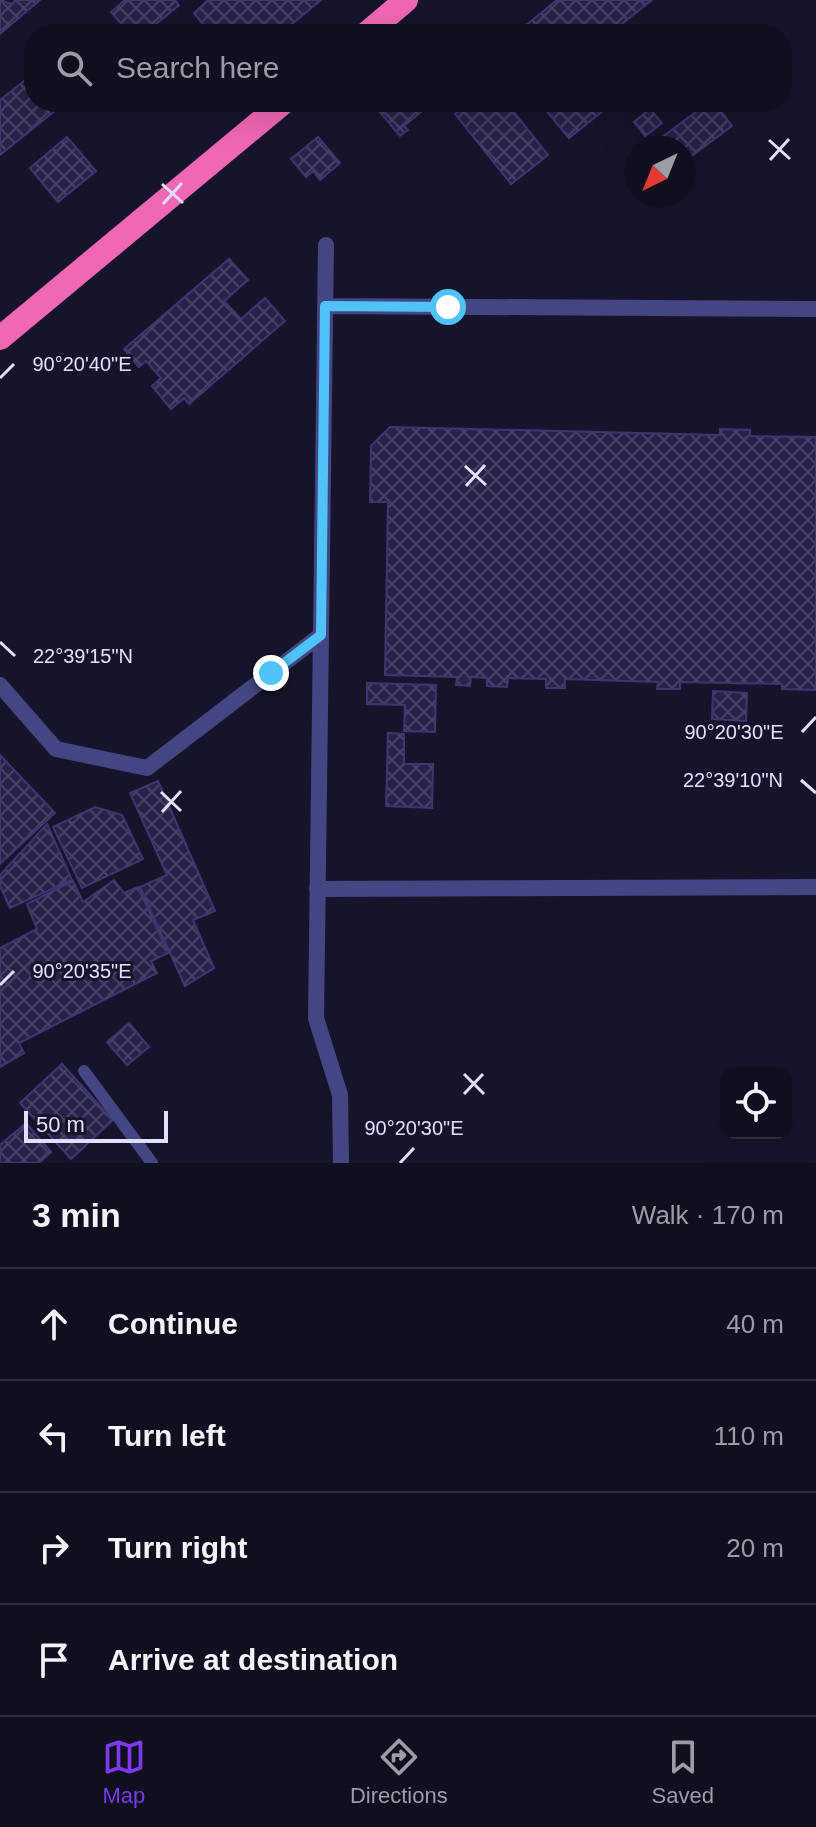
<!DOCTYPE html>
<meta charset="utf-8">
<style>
body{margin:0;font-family:Arial,sans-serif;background:#1e1d2d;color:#f1f3f6}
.controls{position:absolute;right:24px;bottom:24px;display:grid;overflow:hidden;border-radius:16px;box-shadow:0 8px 32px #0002}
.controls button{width:72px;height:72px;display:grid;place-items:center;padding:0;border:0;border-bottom:2px solid #302f3e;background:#100f20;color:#f1f3f6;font:40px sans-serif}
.compass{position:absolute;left:624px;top:136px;width:72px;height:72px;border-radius:50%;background:#100f20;box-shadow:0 8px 32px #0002;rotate:223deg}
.scale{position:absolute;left:24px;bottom:20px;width:144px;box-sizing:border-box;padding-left:8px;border:4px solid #e1e0fc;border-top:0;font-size:22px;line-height:28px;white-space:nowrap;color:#e1e0fc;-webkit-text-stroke:6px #16142a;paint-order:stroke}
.stop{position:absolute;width:24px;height:24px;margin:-18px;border:6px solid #4fc3f7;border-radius:50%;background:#fff}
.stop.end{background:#4fc3f7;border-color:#fff;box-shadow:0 2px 8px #0008}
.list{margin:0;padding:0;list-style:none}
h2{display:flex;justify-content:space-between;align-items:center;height:104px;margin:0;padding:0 32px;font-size:34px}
h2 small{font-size:26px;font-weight:400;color:#9c9ca5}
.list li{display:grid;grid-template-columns:52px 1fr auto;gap:24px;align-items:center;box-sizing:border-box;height:112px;padding:0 32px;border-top:2px solid #302f3e}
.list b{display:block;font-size:30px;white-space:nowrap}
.list em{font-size:26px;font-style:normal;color:#9c9ca5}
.icon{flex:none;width:44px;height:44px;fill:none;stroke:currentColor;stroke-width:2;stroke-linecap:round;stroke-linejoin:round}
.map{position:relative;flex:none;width:816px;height:1163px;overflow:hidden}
.search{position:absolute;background:#100f20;box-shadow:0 8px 32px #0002;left:24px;right:24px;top:24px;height:88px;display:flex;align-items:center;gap:20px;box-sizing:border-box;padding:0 28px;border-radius:32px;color:#9c9ca5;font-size:30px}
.sheet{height:552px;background:#100f20}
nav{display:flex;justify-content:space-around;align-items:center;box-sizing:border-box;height:112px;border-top:2px solid #302f3e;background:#100f20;font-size:22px;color:#9c9ca5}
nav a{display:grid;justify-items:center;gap:4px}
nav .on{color:#7c3aed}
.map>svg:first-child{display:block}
</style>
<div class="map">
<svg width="816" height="1163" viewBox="0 0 816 1163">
<defs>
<pattern id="building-cross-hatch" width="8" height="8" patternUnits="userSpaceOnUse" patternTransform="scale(2)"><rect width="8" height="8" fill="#272249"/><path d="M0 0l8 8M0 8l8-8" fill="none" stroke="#464264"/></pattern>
</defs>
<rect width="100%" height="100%" fill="#16142a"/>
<path fill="url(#building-cross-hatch)" stroke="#3e3673" stroke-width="2" d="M0 0 11 4 16 0H40L0 34Z
M125 0H175L179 5 144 34H130L111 12Z
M208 0H321L280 34H211L194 13Z
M557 0H652L609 34H515Z
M34 73V102H66L0 155V100Z
M425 102 428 106 404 126 408 130 400 136 372 103Z
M470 102H506L548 155 511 184 455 114Z
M539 102H614L569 138Z
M709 102H714L732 126 684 162V148H668L661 138Z
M650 109 662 123 645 136 634 122Z
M67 137 96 171 58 202 30 168Z
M318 137 340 163 320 180 313 171 306 177 291 159Z
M229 259 248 280 224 301 241 319 265 298 285 321 189 404 184 398 171 409 152 386 161 378 146 361 139 367 124 349Z
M390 427 720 435V429L750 430V436L816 437V690L782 689V684L680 682V689H657L658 682 565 679V688H546V679L508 678 507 687 487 686V678L471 677 470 686 456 685 457 677 385 675 388 502H370L371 446Z
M367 683 436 685 435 732 404 731 405 705 367 704Z
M713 691 747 693 746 721 712 719Z
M388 733 404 734V764H433L432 808 386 806Z
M0 755 55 813 0 864Z
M158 781 215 911 193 920 214 968 185 986 140 887 167 875 130 793Z
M95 807 122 815 143 859 82 888 53 827Z
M47 824 72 880 10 908 0 886V875Z
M114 880 124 893 138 887 168 953 151 961 157 973 19 1043 24 1053 0 1067V948L37 929 27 904 73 881 83 902Z
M129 1023 149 1047 127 1065 107 1042Z
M62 1064 113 1120 71 1159 20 1103Z
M26 1123 51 1152 39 1163H0V1145Z"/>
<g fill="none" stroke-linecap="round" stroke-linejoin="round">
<path stroke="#444684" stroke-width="12" d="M84 1071 152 1163"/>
<path stroke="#444684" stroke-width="16" d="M326 245 316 1018 340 1095 341 1163
M325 306 816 309
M0 685 56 749 147 768 321 635
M317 889 816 887"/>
<path stroke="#f067b3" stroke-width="24" d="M366 34 406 0
M0 338 284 102"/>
</g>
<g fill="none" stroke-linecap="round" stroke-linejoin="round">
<path stroke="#4fc3f7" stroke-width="10" d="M271 673 321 635 325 306 448 307"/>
</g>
<path fill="none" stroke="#e1e0fc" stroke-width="3" d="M769 140 790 159M770 160 789 139M162 184 183 203M163 204 182 183M0 378 14 364M465 466 486 485M466 486 485 465M0 642 15 656M802 732 816 717M801 780 816 793M161 792 181 811M162 812 181 791M0 985 14 971M464 1074 484 1094M464 1094 483 1074M400 1163 414 1148"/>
<g font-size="20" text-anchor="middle" fill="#e1e0fc" stroke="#16142a" stroke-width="6" stroke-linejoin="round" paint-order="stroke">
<text x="82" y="371">90°20'40"E</text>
<text x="83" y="663">22°39'15"N</text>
<text x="734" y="739">90°20'30"E</text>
<text x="733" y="787">22°39'10"N</text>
<text x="82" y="978">90°20'35"E</text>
<text x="414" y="1135">90°20'30"E</text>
</g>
</svg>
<div class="controls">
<button><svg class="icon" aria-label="locate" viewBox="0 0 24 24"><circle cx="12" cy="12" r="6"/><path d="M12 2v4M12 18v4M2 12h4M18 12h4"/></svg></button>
</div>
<svg class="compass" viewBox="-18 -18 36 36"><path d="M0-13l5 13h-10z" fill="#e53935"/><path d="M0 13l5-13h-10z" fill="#9c9ca5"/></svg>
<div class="scale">50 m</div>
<div class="stop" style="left:448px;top:307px"></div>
<div class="stop end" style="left:271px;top:673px"></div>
<div class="search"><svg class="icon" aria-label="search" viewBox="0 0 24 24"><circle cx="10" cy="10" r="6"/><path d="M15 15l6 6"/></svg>Search here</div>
</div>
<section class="sheet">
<h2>3 min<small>Walk · 170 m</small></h2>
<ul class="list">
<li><svg class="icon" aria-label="ahead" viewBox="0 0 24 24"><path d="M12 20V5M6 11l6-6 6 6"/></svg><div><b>Continue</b></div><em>40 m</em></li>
<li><svg class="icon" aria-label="left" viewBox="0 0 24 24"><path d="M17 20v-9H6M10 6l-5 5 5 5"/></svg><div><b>Turn left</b></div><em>110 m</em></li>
<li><svg class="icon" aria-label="right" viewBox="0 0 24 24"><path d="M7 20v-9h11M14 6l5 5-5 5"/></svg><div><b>Turn right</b></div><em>20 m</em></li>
<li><svg class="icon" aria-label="arrive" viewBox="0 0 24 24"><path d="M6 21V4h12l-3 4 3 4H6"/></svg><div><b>Arrive at destination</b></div></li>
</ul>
</section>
<nav>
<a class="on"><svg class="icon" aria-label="map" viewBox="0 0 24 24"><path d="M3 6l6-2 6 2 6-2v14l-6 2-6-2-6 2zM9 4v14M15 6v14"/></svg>Map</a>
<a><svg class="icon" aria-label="directions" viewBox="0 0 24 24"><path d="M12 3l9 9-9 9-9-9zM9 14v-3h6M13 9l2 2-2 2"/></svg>Directions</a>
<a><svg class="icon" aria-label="saved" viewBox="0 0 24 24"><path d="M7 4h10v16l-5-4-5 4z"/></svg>Saved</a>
</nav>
